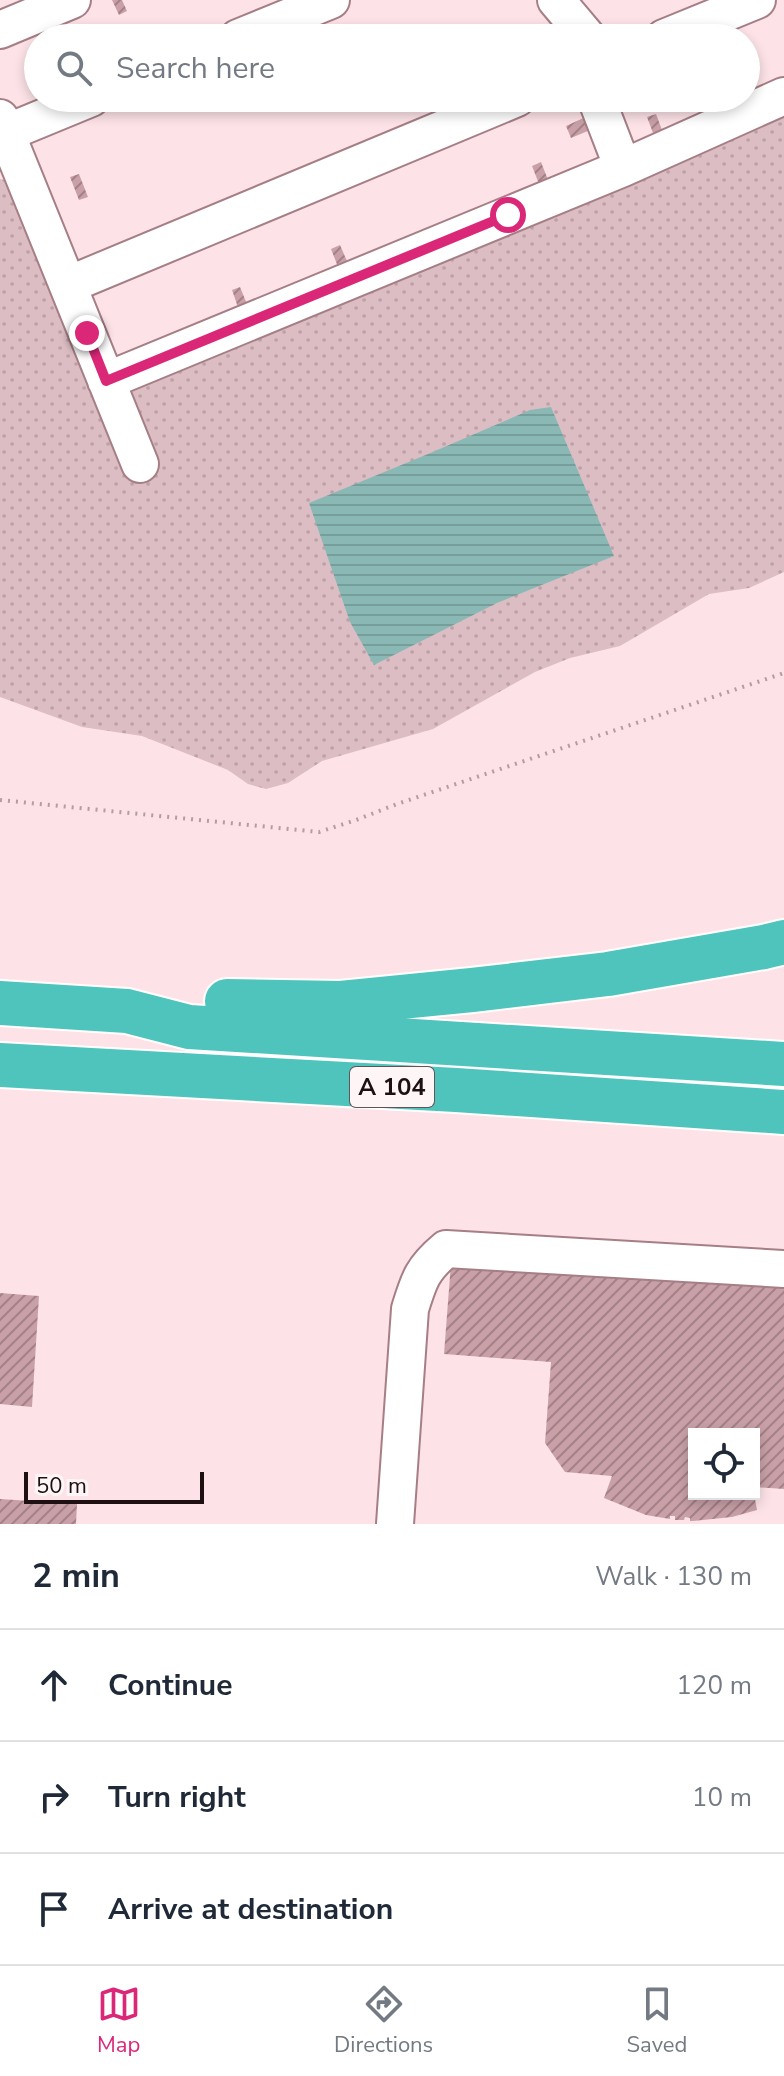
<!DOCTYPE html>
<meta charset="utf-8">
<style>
body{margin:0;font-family:"Nunito Sans",sans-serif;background:#f2f2f3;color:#1f2937}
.controls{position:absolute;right:24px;bottom:24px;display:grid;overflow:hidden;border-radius:0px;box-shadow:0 4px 12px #0003}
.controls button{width:72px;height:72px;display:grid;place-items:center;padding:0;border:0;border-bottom:2px solid #e0e1e3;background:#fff;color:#1f2937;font:40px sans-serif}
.scale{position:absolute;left:24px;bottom:20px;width:180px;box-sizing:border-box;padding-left:8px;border:4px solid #1d0f12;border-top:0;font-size:22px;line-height:28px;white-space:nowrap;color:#1d0f12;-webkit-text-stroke:6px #fef5f7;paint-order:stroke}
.stop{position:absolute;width:24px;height:24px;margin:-18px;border:6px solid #db2777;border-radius:50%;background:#fff}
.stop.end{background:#db2777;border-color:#fff;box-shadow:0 2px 8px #0008}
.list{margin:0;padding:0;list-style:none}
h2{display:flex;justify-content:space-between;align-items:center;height:104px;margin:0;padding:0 32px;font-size:34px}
h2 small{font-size:26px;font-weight:400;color:#747a83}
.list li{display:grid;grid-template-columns:52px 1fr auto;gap:24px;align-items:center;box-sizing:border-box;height:112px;padding:0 32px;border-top:2px solid #e0e1e3}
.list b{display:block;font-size:30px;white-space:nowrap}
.list em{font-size:26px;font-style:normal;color:#747a83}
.icon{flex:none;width:44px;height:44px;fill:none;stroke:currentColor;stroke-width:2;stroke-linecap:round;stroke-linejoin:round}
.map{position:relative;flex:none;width:784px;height:1524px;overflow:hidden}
.search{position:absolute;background:#fff;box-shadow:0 4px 12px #0003;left:24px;right:24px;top:24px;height:88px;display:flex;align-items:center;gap:20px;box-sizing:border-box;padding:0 28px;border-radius:44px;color:#747a83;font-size:30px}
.sheet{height:440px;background:#fff}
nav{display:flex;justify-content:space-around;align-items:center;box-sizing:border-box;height:112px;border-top:2px solid #e0e1e3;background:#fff;font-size:22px;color:#747a83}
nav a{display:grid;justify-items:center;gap:4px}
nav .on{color:#db2777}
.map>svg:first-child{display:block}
</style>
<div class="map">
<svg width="784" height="1524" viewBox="0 0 784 1524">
<defs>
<pattern id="grass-dots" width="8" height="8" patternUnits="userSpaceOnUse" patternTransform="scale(2)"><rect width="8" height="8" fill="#dcbdc3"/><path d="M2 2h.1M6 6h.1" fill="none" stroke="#bca1a6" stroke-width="1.8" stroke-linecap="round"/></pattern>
<pattern id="water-rules" width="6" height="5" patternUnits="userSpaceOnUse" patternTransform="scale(2)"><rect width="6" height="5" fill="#8ab9b5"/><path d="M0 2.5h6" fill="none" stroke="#779e9b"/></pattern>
<pattern id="building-hatch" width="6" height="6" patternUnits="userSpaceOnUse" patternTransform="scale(2)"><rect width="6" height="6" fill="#c9a0a8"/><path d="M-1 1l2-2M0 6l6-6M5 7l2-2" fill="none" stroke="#a38187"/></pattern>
</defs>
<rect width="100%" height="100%" fill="#fde3e8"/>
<path fill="url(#grass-dots)" d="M784 105V572L749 588 709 594 620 646 570 658 535 672 433 729 322 761 288 783 266 789 248 784 228 770 142 736 82 727 0 697V179L14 182 129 390Z"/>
<path fill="url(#water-rules)" d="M551 407 614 556 497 603 374 665 350 622 309 503 428 454 530 410Z"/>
<path fill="url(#building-hatch)" d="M112 0H122L127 11 119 15Z
M699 98H709L716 116 708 119Z
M656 114 665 138 656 141 647 117Z
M590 115 595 128 571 138 566 126Z
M541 162 550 185 541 189 532 166Z
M79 174 88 197 79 200 70 177Z
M340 245 350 268 340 272 331 249Z
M240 287 249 309 240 313 232 290Z
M451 1263 784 1288V1489L754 1487V1434H694V1494H754L757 1510 732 1517 693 1521H690V1518L685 1517 684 1520H675V1516H670V1519L646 1515 604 1498 612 1476 565 1472 545 1443 551 1362 444 1354Z
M0 1293 39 1296 32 1407 0 1404Z
M0 1499 77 1504 76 1524H0Z"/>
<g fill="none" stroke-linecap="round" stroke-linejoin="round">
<defs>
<path id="minor" d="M556 0 588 38
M0 30 72 0
M238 38 331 0
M664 38 757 0
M596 98 623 168
M0 118 140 464
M6 133 91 98
M68 285 517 98
M106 381 623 168 784 96
M395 1524 410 1309C419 1280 422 1269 446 1249L784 1269"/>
<path id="highway" d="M227 1001 341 1003 472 990 608 974 764 947 784 942
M0 1003 127 1011 189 1027 784 1064
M0 1065 456 1090 784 1112"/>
</defs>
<use href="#minor" stroke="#a67e86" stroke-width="40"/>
<use href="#highway" stroke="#fff" stroke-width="48"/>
<path stroke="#b39da1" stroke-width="4" stroke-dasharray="2 6" stroke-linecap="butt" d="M0 800 319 832 356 820 397 804 784 673"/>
<use href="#minor" stroke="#fff" stroke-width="36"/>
<use href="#highway" stroke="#4fc4bd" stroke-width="44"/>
</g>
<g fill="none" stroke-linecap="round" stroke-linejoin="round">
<path stroke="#db2777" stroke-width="10" d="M87 333 106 381 508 215"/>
</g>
<g text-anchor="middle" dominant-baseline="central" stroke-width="6" stroke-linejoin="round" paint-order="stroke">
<rect fill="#fef5f7" stroke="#605457" stroke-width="2" x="350" y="1067" width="84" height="40" rx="6"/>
<g font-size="24" font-weight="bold" fill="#1d0f12">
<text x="392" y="1087">A 104</text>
</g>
</g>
</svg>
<div class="controls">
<button><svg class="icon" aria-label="locate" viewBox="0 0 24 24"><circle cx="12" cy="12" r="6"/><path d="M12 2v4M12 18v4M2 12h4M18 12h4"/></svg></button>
</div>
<div class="scale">50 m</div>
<div class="stop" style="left:508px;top:215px"></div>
<div class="stop end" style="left:87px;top:333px"></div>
<div class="search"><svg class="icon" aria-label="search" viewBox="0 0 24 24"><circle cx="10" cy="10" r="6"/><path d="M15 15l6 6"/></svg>Search here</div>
</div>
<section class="sheet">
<h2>2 min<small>Walk · 130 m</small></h2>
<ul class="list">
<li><svg class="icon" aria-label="ahead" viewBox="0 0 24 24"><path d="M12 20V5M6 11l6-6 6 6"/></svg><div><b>Continue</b></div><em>120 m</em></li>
<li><svg class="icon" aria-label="right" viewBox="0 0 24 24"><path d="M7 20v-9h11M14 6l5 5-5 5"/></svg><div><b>Turn right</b></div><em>10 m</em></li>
<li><svg class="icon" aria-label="arrive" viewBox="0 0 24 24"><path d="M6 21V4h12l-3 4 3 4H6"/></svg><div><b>Arrive at destination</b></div></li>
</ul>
</section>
<nav>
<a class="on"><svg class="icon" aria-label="map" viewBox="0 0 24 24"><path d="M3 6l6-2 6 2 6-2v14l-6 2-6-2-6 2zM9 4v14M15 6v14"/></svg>Map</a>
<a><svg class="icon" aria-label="directions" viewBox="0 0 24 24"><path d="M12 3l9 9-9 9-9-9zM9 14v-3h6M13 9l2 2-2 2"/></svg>Directions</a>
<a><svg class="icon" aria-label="saved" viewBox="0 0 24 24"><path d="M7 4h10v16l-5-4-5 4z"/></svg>Saved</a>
</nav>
